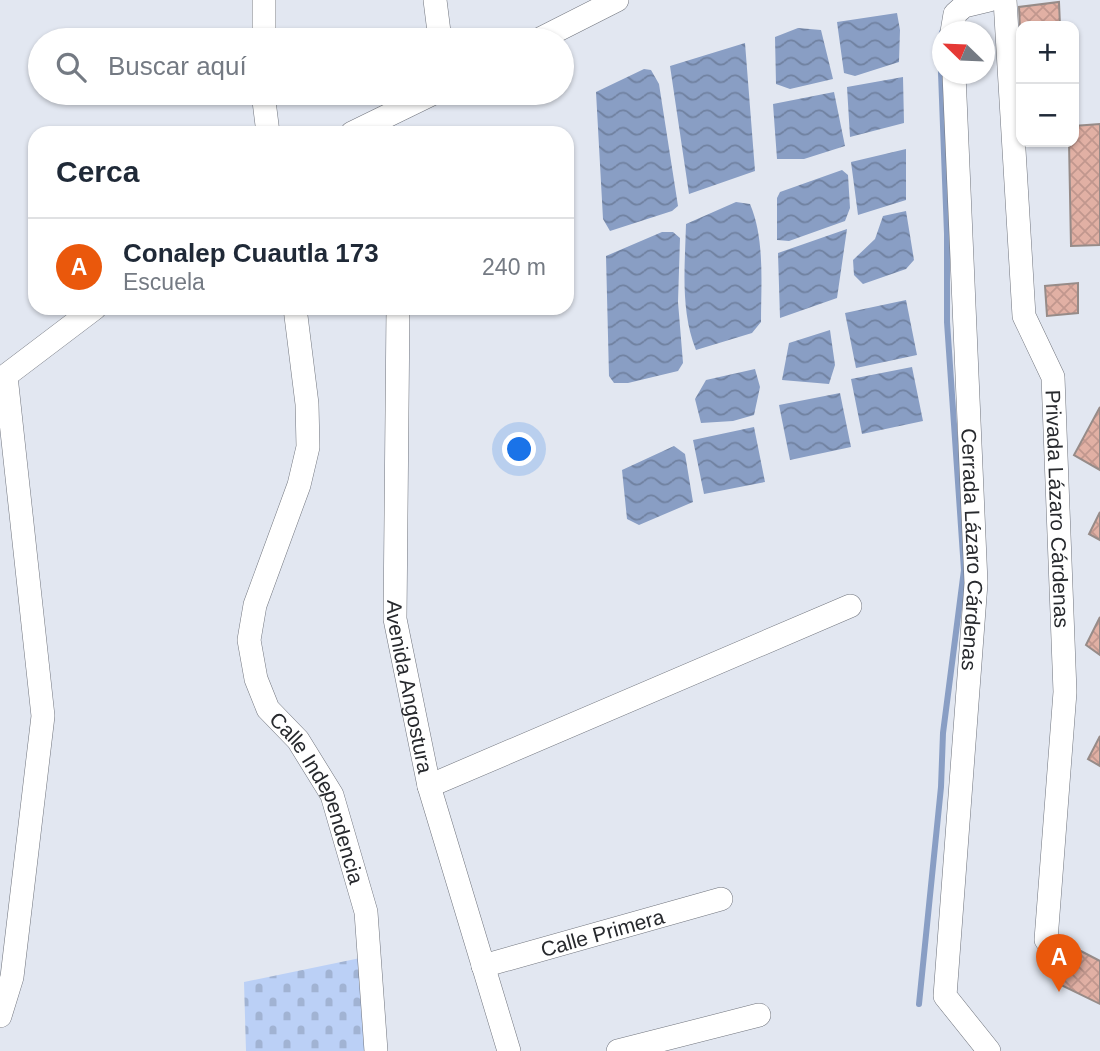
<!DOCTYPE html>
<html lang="es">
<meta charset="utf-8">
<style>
body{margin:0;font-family:Arial,sans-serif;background:#f2f2f3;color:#1f2937}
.controls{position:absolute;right:21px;top:21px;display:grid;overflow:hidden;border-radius:14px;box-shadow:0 2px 5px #0004}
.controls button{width:63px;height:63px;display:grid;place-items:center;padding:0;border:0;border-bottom:2px solid #e0e1e3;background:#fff;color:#1f2937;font:35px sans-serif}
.compass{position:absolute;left:932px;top:21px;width:63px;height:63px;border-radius:50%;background:#fff;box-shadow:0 2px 5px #0004;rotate:293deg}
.you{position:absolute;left:520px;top:450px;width:24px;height:24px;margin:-18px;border:5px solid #fff;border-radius:50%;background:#1a73e8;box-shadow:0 0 0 10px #1a73e833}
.badge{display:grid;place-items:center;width:46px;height:46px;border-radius:50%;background:#ea580c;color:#fff;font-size:23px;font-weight:700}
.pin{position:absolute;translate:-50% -58px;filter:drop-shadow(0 2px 4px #0008)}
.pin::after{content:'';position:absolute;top:37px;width:24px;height:21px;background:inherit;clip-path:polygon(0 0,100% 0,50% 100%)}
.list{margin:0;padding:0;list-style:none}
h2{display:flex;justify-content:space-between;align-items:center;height:91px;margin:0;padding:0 28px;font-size:30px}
h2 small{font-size:23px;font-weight:400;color:#747a83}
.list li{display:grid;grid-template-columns:46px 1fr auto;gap:21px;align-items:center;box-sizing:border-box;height:98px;padding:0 28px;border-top:2px solid #e0e1e3}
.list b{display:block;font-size:26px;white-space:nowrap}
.list p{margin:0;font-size:23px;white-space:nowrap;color:#747a83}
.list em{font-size:23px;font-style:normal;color:#747a83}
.icon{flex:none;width:38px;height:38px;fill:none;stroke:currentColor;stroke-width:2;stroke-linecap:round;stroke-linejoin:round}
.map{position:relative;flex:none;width:1100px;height:1051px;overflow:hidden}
.search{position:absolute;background:#fff;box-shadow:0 2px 5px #0004;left:28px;top:28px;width:546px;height:77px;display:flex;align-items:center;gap:18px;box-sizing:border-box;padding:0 24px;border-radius:38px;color:#747a83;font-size:26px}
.panel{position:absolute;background:#fff;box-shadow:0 2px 5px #0004;left:28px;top:126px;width:546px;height:189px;border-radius:21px}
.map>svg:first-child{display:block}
</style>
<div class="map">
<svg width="1100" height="1051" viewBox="0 0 1100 1051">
<defs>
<pattern id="cemetery-stones" width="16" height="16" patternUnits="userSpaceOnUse" patternTransform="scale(1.75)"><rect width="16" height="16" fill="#bbd0f6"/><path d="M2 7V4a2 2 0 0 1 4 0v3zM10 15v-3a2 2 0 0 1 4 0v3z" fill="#a1b3d3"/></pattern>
<pattern id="water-waves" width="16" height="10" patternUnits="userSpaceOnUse" patternTransform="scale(1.75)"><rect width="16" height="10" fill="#899ec4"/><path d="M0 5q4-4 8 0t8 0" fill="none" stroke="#7081a0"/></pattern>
<pattern id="building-cross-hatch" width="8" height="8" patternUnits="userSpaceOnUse" patternTransform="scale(1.75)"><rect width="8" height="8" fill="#e1b0a4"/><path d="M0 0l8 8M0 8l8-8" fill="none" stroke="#c1978e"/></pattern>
</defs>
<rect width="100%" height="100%" fill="#e2e7f1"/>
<path fill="url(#cemetery-stones)" d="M370 956 376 1051H246L244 982Z"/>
<path fill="url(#water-waves)" d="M897 13 900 30 899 62 855 76 844 73 837 22Z
M798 28 821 30 833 79 790 89 776 84 775 37Z
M745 43 755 171 689 194 670 66Z
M644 69 651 70 659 84 678 206 672 211 610 231 603 219 596 92Z
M903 77 904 123 850 137 847 87Z
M834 92 845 146 804 159H777L773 104Z
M906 149V200L858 215 851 162Z
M842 170 848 175 850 208 845 221 789 241 777 240V198L780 192Z
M736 202 750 204C765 239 761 284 761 322L752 333 696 350C680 310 685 266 686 224Z
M906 211 914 260 906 269 863 284 854 275 853 260 875 239 883 216Z
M847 229 837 298 780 318 778 253Z
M662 232H673L680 238 678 302 683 363 678 371 628 383H614L609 376 606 256Z
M906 300 917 355 856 368 845 313Z
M830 330 835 365 829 384 782 380 789 343Z
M912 367 923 421 862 434 851 379Z
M755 369 760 387 754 415 733 421 701 423 695 399 706 380Z
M840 393 851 447 790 460 779 405Z
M754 427 765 482 704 494 693 440Z
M674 446 685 454 693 502 639 525 627 519 622 470Z"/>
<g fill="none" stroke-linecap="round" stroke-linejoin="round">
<path stroke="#899ec4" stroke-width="6" d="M919 1004 941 787 943 733 964 570 947 322V234L940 46 942 32"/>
</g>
<path fill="url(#building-cross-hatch)" stroke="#968b88" stroke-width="2" d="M1059 2 1060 26H1021V50L1019 7Z
M1100 124V245L1071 246 1069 142H1074V126Z
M1078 283V313L1047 316 1045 286Z
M1100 407V470L1074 455Z
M1100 512V540L1089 534Z
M1100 617V655L1086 645Z
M1100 736V766L1088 759Z
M1073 947 1100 961V1004L1057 983Z"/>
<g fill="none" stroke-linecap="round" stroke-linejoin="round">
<defs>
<g id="street">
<path d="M435 0 440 40"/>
<path id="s1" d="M1005 0 1024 316 1053 377 1065 692 1046 940"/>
<path d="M952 32 955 14 964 6 989 0"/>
<path d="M264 40V0"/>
<path d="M538 40 617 0"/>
<path id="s2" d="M954 74 976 583 945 996 989 1051"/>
<path d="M263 93 268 133"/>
<path d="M352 133 434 93"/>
<path id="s3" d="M295 308 307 404 308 447 299 485 255 605 249 640 256 679 268 709 298 740 332 795 366 912 376 1051"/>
<path id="s4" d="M398 308 395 619 429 786 509 1051"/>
<path d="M0 380 95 308"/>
<path d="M429 786 850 606"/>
<path id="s5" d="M483 966 721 899"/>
<path d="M0 1016 12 977 43 716 6 376"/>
<path d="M618 1051 759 1015"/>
</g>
</defs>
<use href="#street" stroke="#70747d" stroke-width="24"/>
<use href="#street" stroke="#fff" stroke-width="23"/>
</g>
<g text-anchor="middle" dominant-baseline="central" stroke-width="7" stroke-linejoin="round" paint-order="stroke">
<g font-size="21" fill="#27292d" stroke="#e2e7f1">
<text stroke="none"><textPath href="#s1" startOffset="516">Privada Lázaro Cárdenas</textPath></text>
<text stroke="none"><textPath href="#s2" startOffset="476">Cerrada Lázaro Cárdenas</textPath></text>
<text stroke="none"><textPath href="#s4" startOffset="380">Avenida Angostura</textPath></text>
<text stroke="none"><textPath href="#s3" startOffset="518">Calle Independencia</textPath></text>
<text stroke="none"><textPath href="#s5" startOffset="124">Calle Primera</textPath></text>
</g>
</g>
</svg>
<div class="controls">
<button>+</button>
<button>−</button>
</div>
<svg class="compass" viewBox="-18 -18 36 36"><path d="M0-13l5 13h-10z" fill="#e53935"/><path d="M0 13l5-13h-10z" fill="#747a83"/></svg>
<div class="you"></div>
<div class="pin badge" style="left:1059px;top:992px">A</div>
<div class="search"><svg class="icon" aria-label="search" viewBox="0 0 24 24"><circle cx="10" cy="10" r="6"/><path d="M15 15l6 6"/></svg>Buscar aquí</div>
<section class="panel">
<h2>Cerca<small></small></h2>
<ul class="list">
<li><span class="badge">A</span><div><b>Conalep Cuautla 173</b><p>Escuela</p></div><em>240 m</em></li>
</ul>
</section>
</div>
